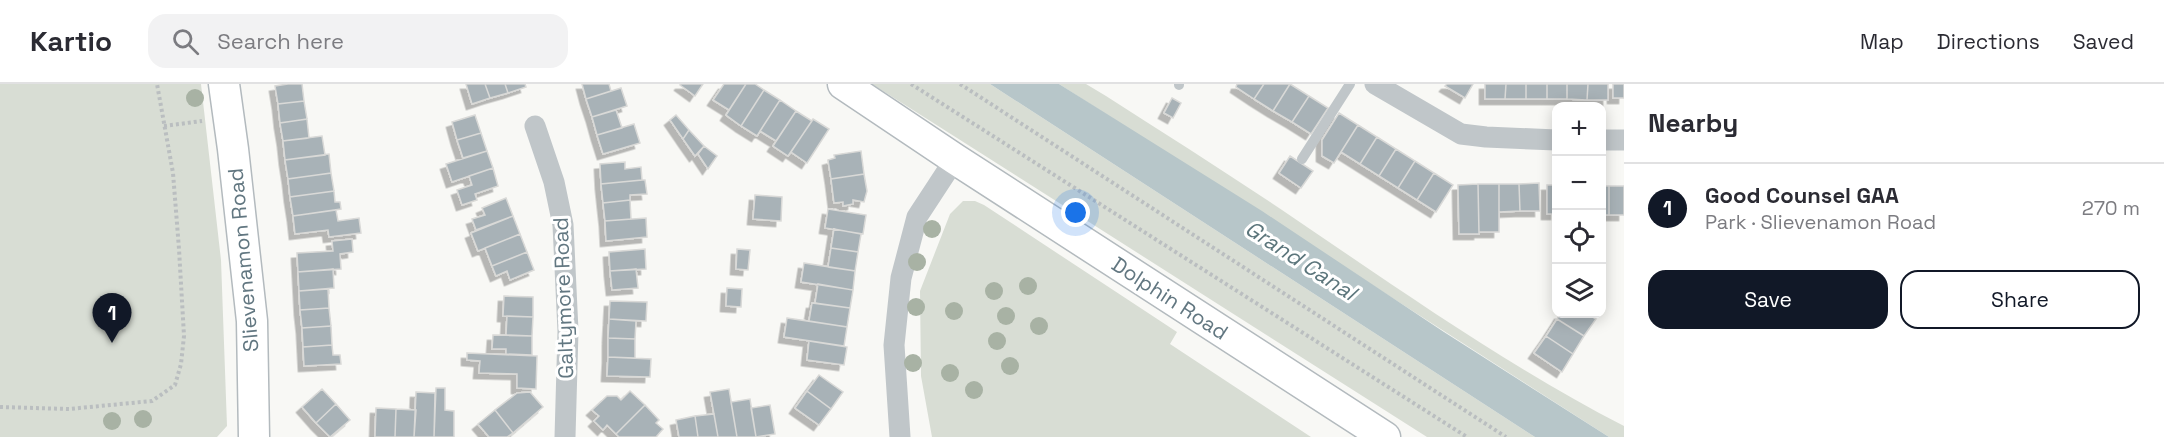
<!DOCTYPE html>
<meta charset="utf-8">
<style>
body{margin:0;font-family:"Space Grotesk",sans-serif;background:#f2f2f3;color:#2b2b33}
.controls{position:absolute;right:18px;top:18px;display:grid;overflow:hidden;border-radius:12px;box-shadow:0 3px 15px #0003}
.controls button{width:54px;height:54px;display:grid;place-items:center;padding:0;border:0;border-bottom:2px solid #e1e1e2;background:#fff;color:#2b2b33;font:30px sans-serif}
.you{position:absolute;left:1076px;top:129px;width:21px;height:21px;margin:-15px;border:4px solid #fff;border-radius:50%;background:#1a73e8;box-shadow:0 0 0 9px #1a73e833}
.badge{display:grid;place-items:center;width:39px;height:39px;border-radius:50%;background:#111827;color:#fff;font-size:20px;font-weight:700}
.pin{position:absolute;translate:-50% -50px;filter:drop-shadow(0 2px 3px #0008)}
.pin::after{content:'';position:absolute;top:32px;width:21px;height:18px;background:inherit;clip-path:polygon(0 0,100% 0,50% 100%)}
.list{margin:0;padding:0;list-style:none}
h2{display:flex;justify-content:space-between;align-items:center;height:78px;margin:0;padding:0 24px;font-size:26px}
h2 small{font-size:20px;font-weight:400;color:#7c7c81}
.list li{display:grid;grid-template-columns:39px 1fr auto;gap:18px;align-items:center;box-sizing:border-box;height:90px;padding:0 24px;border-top:2px solid #e1e1e2}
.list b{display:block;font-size:22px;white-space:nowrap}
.list p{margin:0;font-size:20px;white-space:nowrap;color:#7c7c81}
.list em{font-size:20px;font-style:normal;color:#7c7c81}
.actions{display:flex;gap:12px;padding:18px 24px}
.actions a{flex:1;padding:14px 0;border:2px solid #111827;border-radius:18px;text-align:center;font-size:21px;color:#111827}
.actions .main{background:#111827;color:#fff}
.icon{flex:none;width:33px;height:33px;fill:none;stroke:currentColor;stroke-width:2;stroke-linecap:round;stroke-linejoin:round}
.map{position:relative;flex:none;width:1624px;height:353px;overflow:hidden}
header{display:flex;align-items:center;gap:36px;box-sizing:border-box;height:84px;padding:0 30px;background:#fff;border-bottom:2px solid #e1e1e2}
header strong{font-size:28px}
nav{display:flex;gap:33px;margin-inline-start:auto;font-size:21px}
.search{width:420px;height:54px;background:#f2f2f3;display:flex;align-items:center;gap:15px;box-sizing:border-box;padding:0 21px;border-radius:18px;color:#7c7c81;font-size:22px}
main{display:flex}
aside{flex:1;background:#fff}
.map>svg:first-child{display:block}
</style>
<header>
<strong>Kartio</strong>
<div class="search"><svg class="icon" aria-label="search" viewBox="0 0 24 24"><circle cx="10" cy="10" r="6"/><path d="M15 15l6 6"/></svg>Search here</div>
<nav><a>Map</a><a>Directions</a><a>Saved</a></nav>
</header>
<main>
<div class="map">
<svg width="1624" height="353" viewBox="0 0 1624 353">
<defs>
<filter id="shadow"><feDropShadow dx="-5.5" dy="5.5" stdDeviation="0" flood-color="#0004"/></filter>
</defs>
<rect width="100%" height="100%" fill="#f8f8f5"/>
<path fill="#d8ddd4" d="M0 0H201L221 176 227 342 217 353H0Z
M872 0H990L1535 353H1427Z
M1059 0H1086L1106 12C1165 50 1224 87 1282 126 1393 201 1504 280 1624 342V353H1609Z
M963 117H975L984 121 1177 248 1170 260 1311 353H932L921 292 920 207 950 130Z"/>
<path fill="#b7c6c9" d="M990 0H1059L1262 127 1444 248 1609 353H1535Z"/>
<path fill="#a8b2b7" stroke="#d9d9d7" stroke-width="1.5" filter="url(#shadow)" d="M288 0H302L304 17 278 20 275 2Z
M466 0H485L490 14 472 20Z
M485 0H505L508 9 490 14Z
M505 0H525L526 3 508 9Z
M582 0H609L611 7 586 15Z
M681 0H703L695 12 680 1Z
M724 0H746L729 26 713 16Z
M746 0H755L764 6 741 42 726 31Z
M1237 0H1264L1254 15 1236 3Z
M1264 0H1290L1273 27 1254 15Z
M1290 0 1309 12 1292 38 1273 27Z
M1447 0H1473L1465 14 1445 2Z
M1485 0H1506L1505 15H1485Z
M1506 0H1526V15H1505Z
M1526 0H1547V15H1526Z
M1547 0H1567V15H1547Z
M1567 0H1588L1587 16 1567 15Z
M1588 0H1608V16H1587Z
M1613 0H1624V14H1613Z
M621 4 627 22 592 33 586 15Z
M764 6 780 16 757 52 741 42Z
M1309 12 1328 24 1311 50 1292 38Z
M1172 14 1181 19 1173 34 1164 29Z
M780 16 796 27 776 57 760 47Z
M304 17 307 35 280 39 278 20Z
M616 26 622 44 597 51 592 33Z
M796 27 812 37 788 72 773 62Z
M1339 29 1358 41 1334 79 1322 72V56Z
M475 31 481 49 457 56 452 38Z
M676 31 689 46 683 55 670 36Z
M307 35 309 54 283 57 280 39Z
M813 35 829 45 807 79 791 68Z
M634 40 640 59 603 70 597 51Z
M1358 41 1377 53 1360 80 1341 68Z
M689 46 704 62 695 72 683 55Z
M481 49 487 67 463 74 457 56Z
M322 52 325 71 285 76 283 57Z
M1377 53 1396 65 1379 92 1360 80Z
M704 62 717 72 708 85 698 70Z
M1396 65 1415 77 1398 104 1379 92Z
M487 67 493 84 452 98 446 80Z
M861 67 864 90 831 95 828 76 835 74 834 71Z
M329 70 331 89 288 95 285 76Z
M1290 72 1313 87 1301 104 1279 89Z
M1415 77 1434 89 1417 116 1398 104Z
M625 78V85L641 83 642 96 601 100 600 80Z
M493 84 498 102 475 110 477 116 462 121 457 106 472 101 469 92Z
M331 89 334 107 290 113 288 95Z
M1434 89 1453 101 1436 128 1417 116Z
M864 90 867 107 864 118 853 116V120L843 122V118L834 119 831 95Z
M642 96H645L647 110 630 111V116L603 119 601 100Z
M1539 99 1540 127H1520L1519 100Z
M1478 100H1499V148H1479Z
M1478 100 1479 150H1459L1458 101Z
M1499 100H1519L1520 127 1499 128Z
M1547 101H1556V130H1547Z
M1602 102H1609V131H1602Z
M1609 102H1624V131H1609Z
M334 107 335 118H340L341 125 293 132 290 113Z
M755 111 782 113 781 137 753 135Z
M506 114 513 132 476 146 472 135 485 131 482 124Z
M630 116 631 135 605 137 603 119Z
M828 125 866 131 863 150 825 144Z
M336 126 338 137 359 134 361 149 329 153 328 146 295 150 293 132Z
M513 132 520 150 478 167 471 149Z
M646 134 647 153 606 157 605 137Z
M834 145 861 150 858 168 831 164Z
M520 150 527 168 492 182 485 164Z
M352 155 353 168 340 170 341 185 298 188 297 169 333 167 332 157Z
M831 164 858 168 855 187 828 183Z
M645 165 646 185 610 187 609 168Z
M737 165 750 166 748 186 736 185Z
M527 168 534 186 510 196 507 187 496 192 492 182Z
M804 179 855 187 853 206 801 198Z
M333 185 334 204 299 207 298 188Z
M636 185 638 204 612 206 610 187Z
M818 200 853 206 850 224 815 219Z
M727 204 742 205 741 223 726 222Z
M328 205 329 224 300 226 299 207Z
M504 212 533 213V233L503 232Z
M610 217 647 218 646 237 609 235Z
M812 219 850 224 847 243 809 237Z
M329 224 331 242 302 244 300 226Z
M1560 230H1588L1596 235 1584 252 1557 235Z
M507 232 533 233 532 252 506 251Z
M787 234 847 243 844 262 784 253Z
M609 235 636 237 635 255 608 254Z
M1557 235 1584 252 1573 270 1546 252Z
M331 242 332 261 303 263 302 244Z
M493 251 532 252V271L506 270V265H492Z
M1546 252 1573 270 1562 288 1534 269Z
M608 254 635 255V274L608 273Z
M809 257 847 263 844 281 807 276Z
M332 261 333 271H340L341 280 304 282 303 263Z
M467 269 537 272 536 305 517 304V290L479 289 480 277 467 276Z
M608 273 651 275 650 293 607 292Z
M819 291 843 308 831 325 807 307Z
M436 304H445V326L454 327V353H434Z
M322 305 336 320 316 339 302 323Z
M729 305 737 353H718L710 308Z
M630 307 645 321 616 350 607 341 603 346 594 337 599 332 592 326 607 312H617L621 316Z
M807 307 831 325 819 341 795 324Z
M416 308 435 309 434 353H414Z
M530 308 543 323 513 349 495 326 517 309Z
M750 315 756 353H737L731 318Z
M336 320 350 336 330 353 316 339Z
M645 321 659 336 656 339 663 345 656 353H619L616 350Z
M770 321 775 350 756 353 751 324Z
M376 324 396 325 395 353H375Z
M396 325 416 326 414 353H395Z
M495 326 513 349 507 353H489L478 340Z
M714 330 718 353H698L695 332Z
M695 332 698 353H679L676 336Z"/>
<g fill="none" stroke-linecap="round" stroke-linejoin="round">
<defs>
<path id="secondary" d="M224 0 233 65 252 237 254 353
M843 0 955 75 1385 353"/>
</defs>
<use href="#secondary" stroke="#b3babe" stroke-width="33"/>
<path stroke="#babec0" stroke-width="4" stroke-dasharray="3 3" stroke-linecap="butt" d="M911 0 1467 353
M960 0 1506 353
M164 42 202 37
M0 323 69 325 152 317 175 301 181 280 184 252 179 165 173 89 157 0"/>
<path stroke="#c0c6c9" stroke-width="10" d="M1179 1V0
M1302 75 1350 0"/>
<path stroke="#c0c6c9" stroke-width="21" d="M1375 0 1461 50 1486 53 1556 56
M535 42 554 98 563 141 568 247 565 353
M1602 56H1624
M900 353 894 261 901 194 917 133 955 75"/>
<use href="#secondary" stroke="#fff" stroke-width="30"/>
</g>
<g fill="#a8b2a4">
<circle cx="195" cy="14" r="9"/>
<circle cx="932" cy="145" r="9"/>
<circle cx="917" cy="178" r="9"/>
<circle cx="1028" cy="202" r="9"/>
<circle cx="994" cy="207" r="9"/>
<circle cx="916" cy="223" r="9"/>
<circle cx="954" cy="227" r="9"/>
<circle cx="1006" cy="232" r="9"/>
<circle cx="1039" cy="242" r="9"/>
<circle cx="997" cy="257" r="9"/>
<circle cx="913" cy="279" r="9"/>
<circle cx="1010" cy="282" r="9"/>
<circle cx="950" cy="289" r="9"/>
<circle cx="974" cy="306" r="9"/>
<circle cx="143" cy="335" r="9"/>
<circle cx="112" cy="337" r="9"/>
</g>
<g text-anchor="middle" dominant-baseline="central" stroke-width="6" stroke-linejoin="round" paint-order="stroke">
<g font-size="21" fill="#627781" stroke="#fff">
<text transform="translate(243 176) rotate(-95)">Slievenamon Road</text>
<text transform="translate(563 214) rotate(-92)">Galtymore Road</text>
<text transform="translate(1170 214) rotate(33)">Dolphin Road</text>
</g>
<g font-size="22" font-style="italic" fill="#5c767c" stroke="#fff">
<text transform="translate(1301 176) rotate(33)">Grand Canal</text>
</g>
</g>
</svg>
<div class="controls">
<button>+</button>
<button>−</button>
<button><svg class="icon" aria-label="locate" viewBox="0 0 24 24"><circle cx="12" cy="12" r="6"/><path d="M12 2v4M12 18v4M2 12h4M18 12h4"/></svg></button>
<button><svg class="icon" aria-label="layers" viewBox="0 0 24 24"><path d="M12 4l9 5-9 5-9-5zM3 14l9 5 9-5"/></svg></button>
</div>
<div class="you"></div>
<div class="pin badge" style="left:112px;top:259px">1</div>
</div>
<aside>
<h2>Nearby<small></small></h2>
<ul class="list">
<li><span class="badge">1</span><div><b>Good Counsel GAA</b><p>Park · Slievenamon Road</p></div><em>270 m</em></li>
</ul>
<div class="actions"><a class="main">Save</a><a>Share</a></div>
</aside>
</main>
